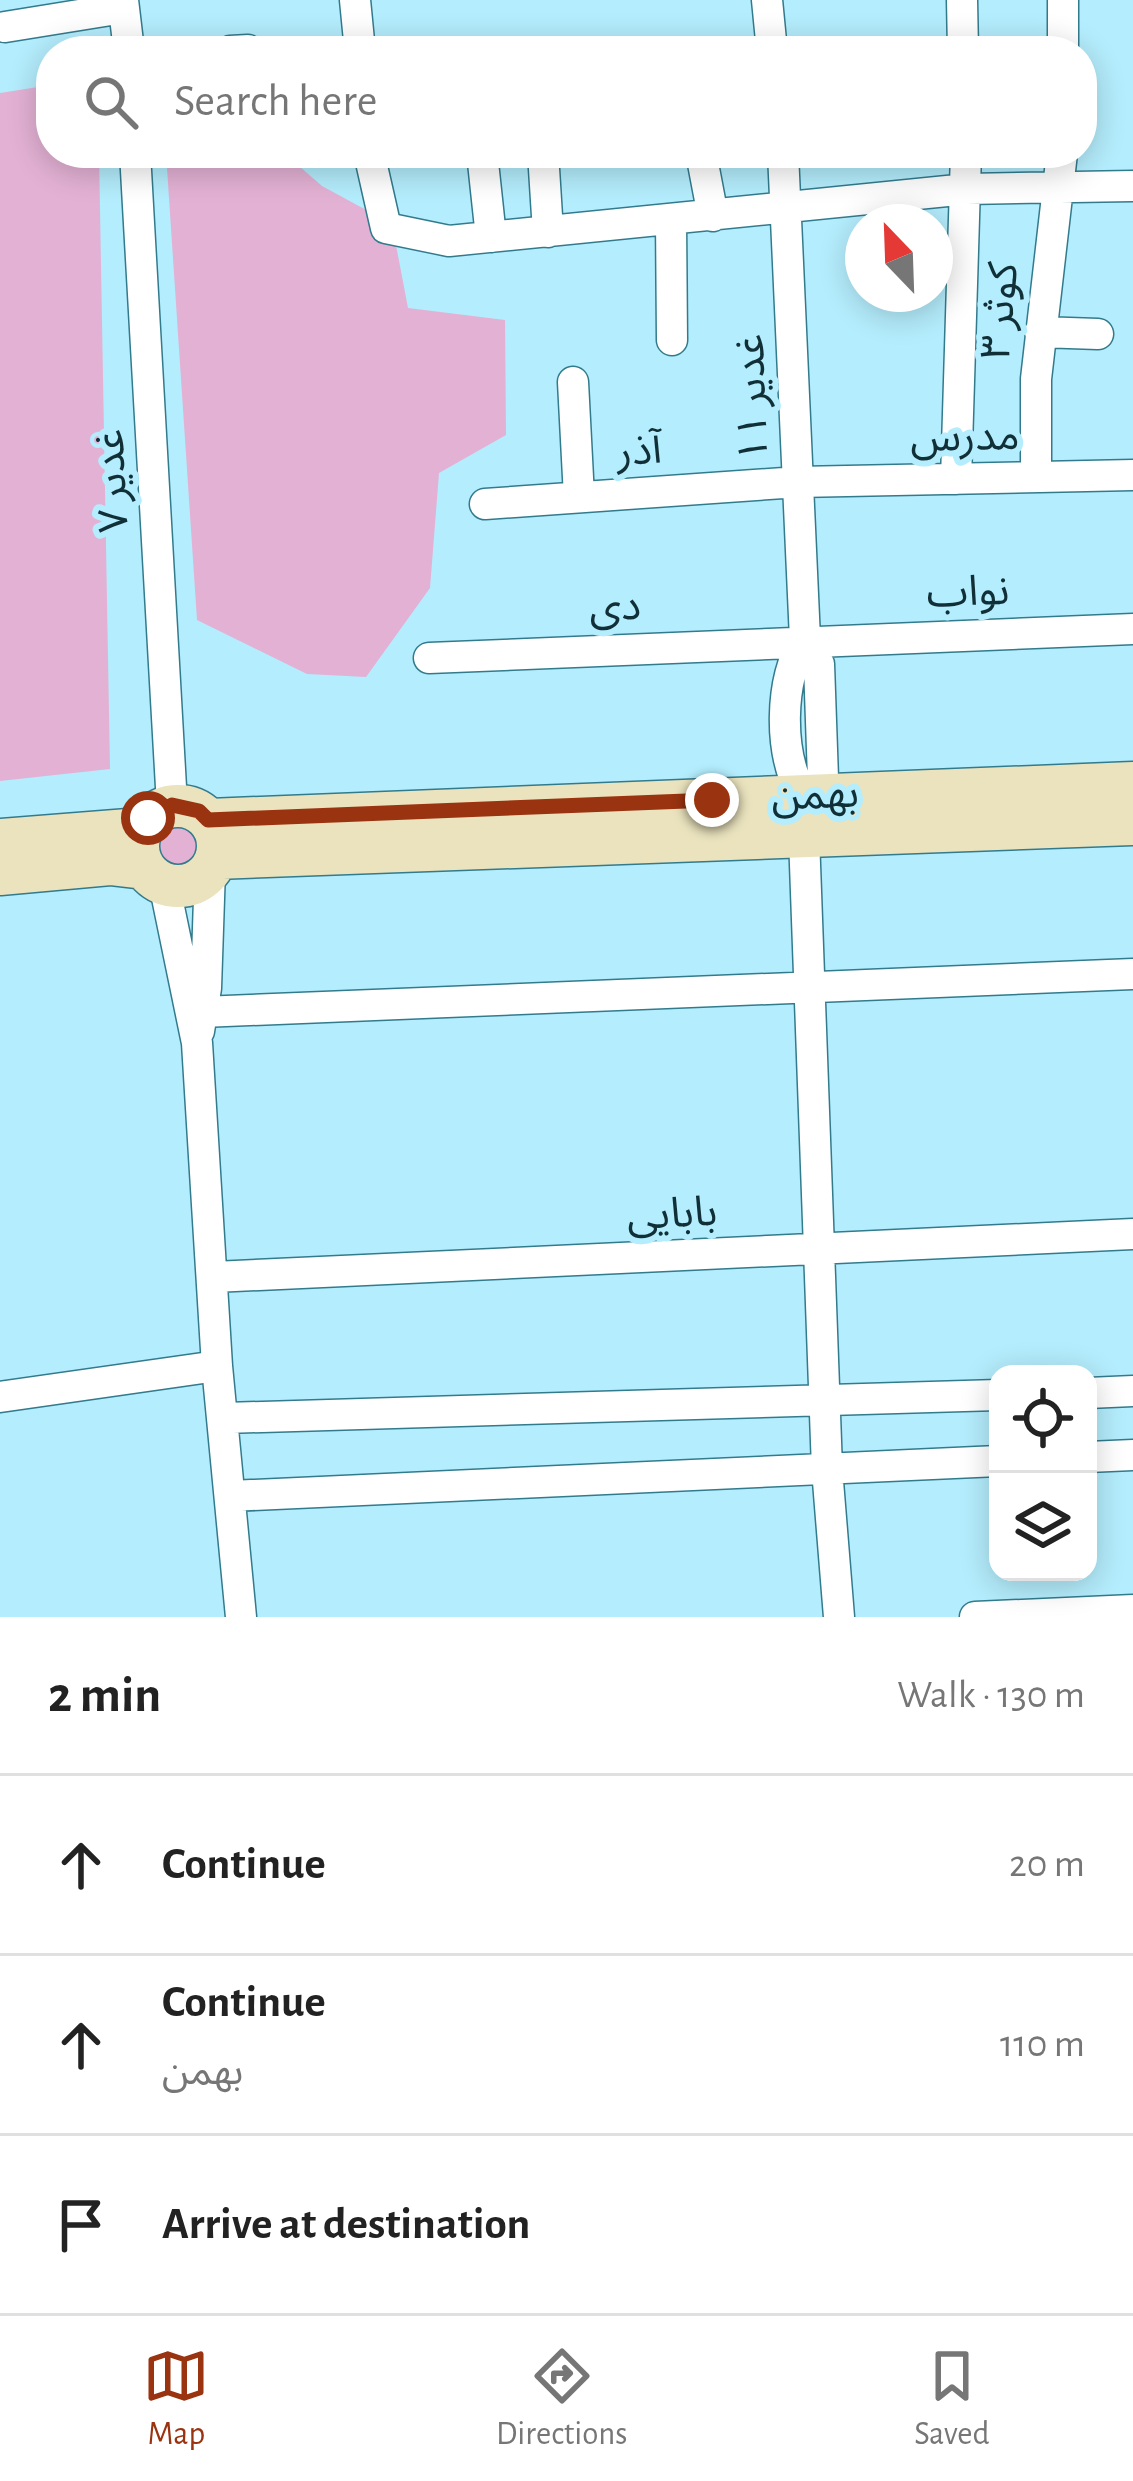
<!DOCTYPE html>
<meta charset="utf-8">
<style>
body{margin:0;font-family:"Alegreya Sans","Noto Sans Arabic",sans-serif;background:#f6f6f6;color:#222}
.controls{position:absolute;right:36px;bottom:36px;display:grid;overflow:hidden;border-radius:24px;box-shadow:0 6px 30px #0003}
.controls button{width:108px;height:108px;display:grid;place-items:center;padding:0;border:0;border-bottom:3px solid #e0e0e0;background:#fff;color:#222;font:60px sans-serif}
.compass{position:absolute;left:845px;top:204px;width:108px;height:108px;border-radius:50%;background:#fff;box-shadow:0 6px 30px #0003;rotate:337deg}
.stop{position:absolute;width:36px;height:36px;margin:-27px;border:9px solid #9a330f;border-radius:50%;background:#fff}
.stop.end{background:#9a330f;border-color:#fff;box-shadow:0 3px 12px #0008}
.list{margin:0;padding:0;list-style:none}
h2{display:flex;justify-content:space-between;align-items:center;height:156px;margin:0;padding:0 48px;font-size:51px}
h2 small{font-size:39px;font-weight:400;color:#767676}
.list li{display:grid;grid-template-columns:78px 1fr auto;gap:36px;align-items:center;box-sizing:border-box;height:180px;padding:0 48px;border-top:3px solid #e0e0e0}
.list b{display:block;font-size:45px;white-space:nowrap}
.list p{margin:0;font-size:39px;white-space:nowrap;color:#767676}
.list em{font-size:39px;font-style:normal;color:#767676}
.icon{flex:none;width:66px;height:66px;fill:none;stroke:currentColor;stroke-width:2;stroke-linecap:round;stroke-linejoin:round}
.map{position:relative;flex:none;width:1133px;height:1617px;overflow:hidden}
.search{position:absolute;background:#fff;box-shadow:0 6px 30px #0003;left:36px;right:36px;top:36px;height:132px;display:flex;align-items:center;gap:30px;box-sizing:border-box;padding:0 42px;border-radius:48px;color:#767676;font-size:45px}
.sheet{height:696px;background:#fff}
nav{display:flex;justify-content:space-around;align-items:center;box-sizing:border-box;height:168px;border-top:3px solid #e0e0e0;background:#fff;font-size:33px;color:#767676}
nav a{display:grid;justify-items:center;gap:6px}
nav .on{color:#9a330f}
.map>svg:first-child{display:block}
</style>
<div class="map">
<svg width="1133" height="1617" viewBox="0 0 1133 1617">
<rect width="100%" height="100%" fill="#b4edfd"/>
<path fill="#e3b1d4" d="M51 85V153H99L110 769 0 781V93Z
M166 153H284L322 186 392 224 408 308 505 320 506 435 439 473 430 588 366 677 307 674 197 620Z
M144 845a33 33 0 1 1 66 0a33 33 0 1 1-66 0Z"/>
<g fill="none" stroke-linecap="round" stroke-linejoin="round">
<defs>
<path id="street" d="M123 0 129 51
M355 0 360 51
M767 0 772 51
M962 0 963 51
M5 27 123 8
M230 51 248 50
M1063 51V0
M135 153 172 805
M369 153 386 228 449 241 967 189 1133 186
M482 153 491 237
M543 153 548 232
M701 153 713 216
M783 153 805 639
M671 220 672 340
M1040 332 1098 334
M573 382 579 497
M1036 477V379L1062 153
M956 479 966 153
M485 504 798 482 1133 475
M805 639 819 664 823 778 803 796C778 753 779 681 805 639Z
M429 658 1133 629
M804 837 827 1469 839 1617
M164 883 197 1043 217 1366 241 1617
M202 1012 1133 974
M199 1031 206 988 210 869
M214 1277 1133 1234
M1088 1393 1133 1391
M0 1397 217 1366
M225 1418 998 1395
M1088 1457 1133 1455
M231 1496 998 1461
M975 1617 1133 1610"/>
<path id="secondary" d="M138 846a40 40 0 1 1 80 0a40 40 0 1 1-80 0Z
M209 820 1133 783
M0 840 141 829
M216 858 1133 824
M0 874 110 864 144 868"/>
</defs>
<use href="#street" stroke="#327b8d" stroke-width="33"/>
<use href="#secondary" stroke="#327b8d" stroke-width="45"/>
<use href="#street" stroke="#fff" stroke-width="30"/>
<use href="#secondary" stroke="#eae3be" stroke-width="42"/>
</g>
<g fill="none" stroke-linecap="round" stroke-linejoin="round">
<path stroke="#9a330f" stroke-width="15" d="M148 818 172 805 199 811 208 820 712 800"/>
</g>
<g text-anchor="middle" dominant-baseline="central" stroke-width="12" stroke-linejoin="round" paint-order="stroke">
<g font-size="42" fill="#102f37" stroke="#b4edfd">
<text transform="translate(1000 311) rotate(-85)">کوثر ۳</text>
<text transform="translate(752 398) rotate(-92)">غدیر ۱۱</text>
<text transform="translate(965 437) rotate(-1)">مدرس</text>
<text transform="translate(639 451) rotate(-4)">آذر</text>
<text transform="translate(112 481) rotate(-93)">غدیر ۷</text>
<text transform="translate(968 592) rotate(-2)">نواب</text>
<text transform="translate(615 607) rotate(-3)">دی</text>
<text transform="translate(815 795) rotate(-2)">بهمن</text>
<text transform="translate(672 1214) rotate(-3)">بابایی</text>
</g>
</g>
</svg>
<div class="controls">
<button><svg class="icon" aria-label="locate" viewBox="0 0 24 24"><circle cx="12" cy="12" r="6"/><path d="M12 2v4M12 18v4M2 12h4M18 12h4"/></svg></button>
<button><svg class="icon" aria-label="layers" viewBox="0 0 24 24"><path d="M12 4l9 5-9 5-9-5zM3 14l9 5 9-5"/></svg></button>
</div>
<svg class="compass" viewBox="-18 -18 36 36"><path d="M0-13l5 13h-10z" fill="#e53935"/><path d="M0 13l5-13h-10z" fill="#767676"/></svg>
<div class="stop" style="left:148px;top:818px"></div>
<div class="stop end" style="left:712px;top:800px"></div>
<div class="search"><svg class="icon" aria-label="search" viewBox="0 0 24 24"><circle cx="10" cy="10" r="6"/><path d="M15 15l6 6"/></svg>Search here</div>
</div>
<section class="sheet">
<h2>2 min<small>Walk · 130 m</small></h2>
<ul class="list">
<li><svg class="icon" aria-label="ahead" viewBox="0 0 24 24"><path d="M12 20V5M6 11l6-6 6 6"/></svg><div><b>Continue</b></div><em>20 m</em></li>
<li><svg class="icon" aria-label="ahead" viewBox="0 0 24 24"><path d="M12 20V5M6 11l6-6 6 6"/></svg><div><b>Continue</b><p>بهمن</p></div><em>110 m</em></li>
<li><svg class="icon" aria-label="arrive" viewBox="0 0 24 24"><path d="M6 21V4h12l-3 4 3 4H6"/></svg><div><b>Arrive at destination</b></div></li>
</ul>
</section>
<nav>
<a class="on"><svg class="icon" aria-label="map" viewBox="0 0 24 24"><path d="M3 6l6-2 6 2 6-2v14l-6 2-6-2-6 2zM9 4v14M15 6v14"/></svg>Map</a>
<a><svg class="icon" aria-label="directions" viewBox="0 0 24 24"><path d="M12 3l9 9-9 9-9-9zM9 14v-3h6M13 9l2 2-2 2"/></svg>Directions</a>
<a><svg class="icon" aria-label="saved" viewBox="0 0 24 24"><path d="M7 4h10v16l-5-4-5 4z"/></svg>Saved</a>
</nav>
